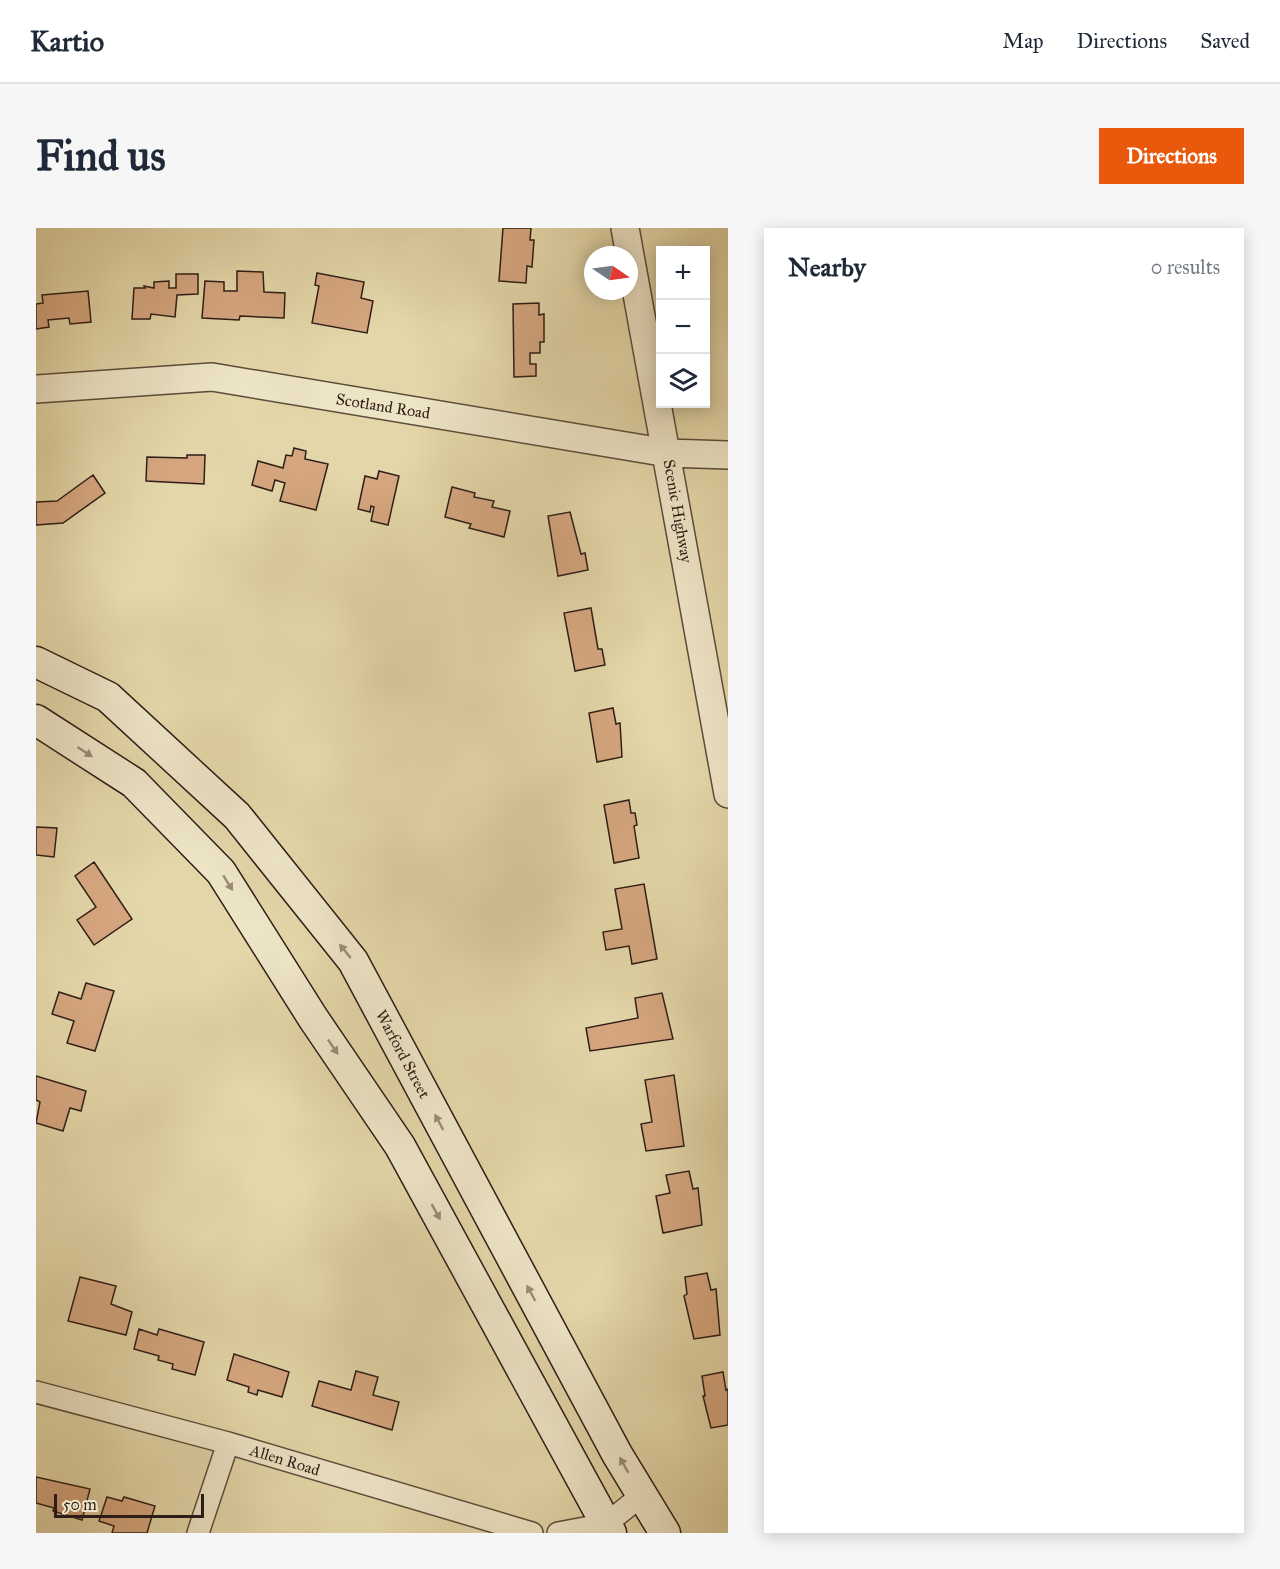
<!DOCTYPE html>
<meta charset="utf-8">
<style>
body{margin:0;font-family:"IM FELL Great Primer",serif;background:#f6f6f7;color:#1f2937}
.controls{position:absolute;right:18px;top:18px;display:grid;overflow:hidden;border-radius:0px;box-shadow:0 3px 15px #0003}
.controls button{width:54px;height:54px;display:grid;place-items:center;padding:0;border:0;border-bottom:2px solid #e0e1e3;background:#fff;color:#1f2937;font:30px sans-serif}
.compass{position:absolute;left:548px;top:18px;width:54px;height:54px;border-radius:50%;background:#fff;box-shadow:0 3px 15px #0003;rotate:103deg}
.scale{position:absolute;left:18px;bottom:15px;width:150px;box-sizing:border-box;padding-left:6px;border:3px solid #2f1e17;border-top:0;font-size:16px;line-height:21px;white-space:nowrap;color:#2f1e17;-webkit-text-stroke:4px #ede4c6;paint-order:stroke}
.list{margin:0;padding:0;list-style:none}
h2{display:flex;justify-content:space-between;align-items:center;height:78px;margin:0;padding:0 24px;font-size:26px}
h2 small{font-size:20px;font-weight:400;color:#747a83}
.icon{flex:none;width:33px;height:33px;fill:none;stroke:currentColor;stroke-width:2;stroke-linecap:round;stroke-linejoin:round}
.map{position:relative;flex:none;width:692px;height:1305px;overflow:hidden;border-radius:0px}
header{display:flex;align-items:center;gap:36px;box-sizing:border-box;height:84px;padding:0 30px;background:#fff;border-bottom:2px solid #e0e1e3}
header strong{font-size:28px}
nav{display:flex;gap:33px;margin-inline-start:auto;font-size:21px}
.intro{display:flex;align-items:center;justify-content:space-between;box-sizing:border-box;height:144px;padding:0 36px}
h1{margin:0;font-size:42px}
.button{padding:15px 27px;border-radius:0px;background:#ea580c;color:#fff;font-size:21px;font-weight:700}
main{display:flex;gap:36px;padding:0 36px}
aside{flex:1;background:#fff;border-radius:0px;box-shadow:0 3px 15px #0003}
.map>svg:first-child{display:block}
</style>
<header>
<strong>Kartio</strong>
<nav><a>Map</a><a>Directions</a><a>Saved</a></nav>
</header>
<div class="intro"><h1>Find us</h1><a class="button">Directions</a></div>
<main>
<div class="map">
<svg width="692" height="1305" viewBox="0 0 692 1305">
<rect width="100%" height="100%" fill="#e3d6a8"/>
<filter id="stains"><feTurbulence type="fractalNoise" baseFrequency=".00333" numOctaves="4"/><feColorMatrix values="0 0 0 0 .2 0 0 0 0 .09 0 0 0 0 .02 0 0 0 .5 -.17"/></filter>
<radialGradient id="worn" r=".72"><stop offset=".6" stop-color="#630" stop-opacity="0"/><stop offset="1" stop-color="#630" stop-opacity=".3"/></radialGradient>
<path fill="#d5a67f" stroke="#2f1e17" stroke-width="1.5" d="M467 0H495L494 12H498L496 39 491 38 490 55 463 53Z
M201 43 227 44 228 64 249 65 248 90 204 88 203 92 166 90 169 53 188 54V63H201Z
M281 45 328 54 325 70 337 73 331 105 276 95 283 58 279 57Z
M140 46H162V66L141 67 139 89 115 86 114 91H96L98 60H109L108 58 118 60V54L133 53V60H140Z
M52 63 55 94 34 96 33 90 12 92 13 99 0 101V76L7 75 6 67Z
M503 75V87L508 86V114H504V125H494V136H500V148L478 149 477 76Z
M258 220 270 223 269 231 292 236 280 282 244 273 249 255 239 252 236 263 216 257 222 233 247 240 250 227 256 228Z
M151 227H169L168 256 110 253 111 229 151 230Z
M343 243 363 248 352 297 335 293 338 279 335 278 334 284 322 281 329 248 341 251Z
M57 247 69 265 27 295 0 297V274L21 273Z
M416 259 439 265 438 269 458 273 456 279 474 283 468 309 433 300 435 296 409 289Z
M534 284 545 326 549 325 552 342 522 348 512 288Z
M555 380 562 421H566L569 437 539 443 528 385Z
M577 480 580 496 584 495 586 529 561 534 553 485Z
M593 572 595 585H599L601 597 598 598 603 630 578 635 568 577Z
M0 599 21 600 18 629 0 627Z
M58 634 96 691 58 717 41 692 60 679 39 648Z
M608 656 621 731 596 736 593 718 570 722 567 704 586 701 579 661Z
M50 755 78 763 59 823 31 815 38 793 16 786 23 764 45 771Z
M626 765 637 811 554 823 550 800 602 790 599 770Z
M638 847 648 918 610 923 605 896 616 894 609 852Z
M0 848 50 863 45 883 34 880 27 903 0 895 4 874 0 872Z
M653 943 657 961 662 960 666 997 627 1005 620 968 634 965 630 947Z
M671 1045 675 1062 680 1061 684 1107 658 1111 648 1068 651 1066 649 1049Z
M44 1049 80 1058 75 1076 96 1084 90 1107 32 1093Z
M103 1101 121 1107 123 1101 168 1114 159 1147 136 1141 137 1136 122 1132 123 1128 98 1121Z
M198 1126 253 1144 246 1169 222 1162 221 1167 212 1164 213 1159 191 1152Z
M320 1143 342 1149 337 1167 363 1174 356 1202 276 1178 283 1153 315 1162Z
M687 1144 690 1162 692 1161V1197L675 1200 667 1168H669L666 1148Z
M0 1249 54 1261 46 1292 17 1283 18 1280 0 1275Z
M71 1269 86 1273 88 1269 119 1278 111 1305H76L78 1298 63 1293Z"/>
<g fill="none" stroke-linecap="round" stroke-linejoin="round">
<defs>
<path id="minor" d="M0 1164 192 1215 496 1305
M162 1305 192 1215
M522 1305 570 1296 605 1268"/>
<path id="tertiary" d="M589 0 692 566
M0 161 176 149 632 225 692 227"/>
<path id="secondary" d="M0 434 72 469 201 588 317 733 581 1226 629 1305
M0 492 98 555 185 644 277 790 364 918 575 1305"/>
</defs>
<use href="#minor" stroke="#5c4c3b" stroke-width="24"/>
<use href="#tertiary" stroke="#5c4c3b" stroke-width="30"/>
<use href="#secondary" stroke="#2f1e17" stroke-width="33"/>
<use href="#minor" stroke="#ede4c6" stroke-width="21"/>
<use href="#tertiary" stroke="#ede4c6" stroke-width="27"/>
<use href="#secondary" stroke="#ede4c6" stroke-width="30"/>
</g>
<defs><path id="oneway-solid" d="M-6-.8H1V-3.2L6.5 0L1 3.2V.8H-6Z" transform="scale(1.5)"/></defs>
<g fill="#988b77">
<use href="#oneway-solid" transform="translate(49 524) rotate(33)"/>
<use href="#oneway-solid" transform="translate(192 655) rotate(58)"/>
<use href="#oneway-solid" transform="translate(309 723) rotate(-129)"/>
<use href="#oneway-solid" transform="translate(297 819) rotate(56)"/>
<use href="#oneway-solid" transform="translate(403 894) rotate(-118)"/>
<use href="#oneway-solid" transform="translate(400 984) rotate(61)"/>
<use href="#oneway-solid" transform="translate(495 1065) rotate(-118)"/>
<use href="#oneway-solid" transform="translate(588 1237) rotate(-119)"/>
</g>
<g text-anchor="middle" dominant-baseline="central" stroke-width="4.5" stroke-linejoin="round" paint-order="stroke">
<g font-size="16" fill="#2f1e17" stroke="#ede4c6">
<text transform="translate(347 178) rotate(9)">Scotland Road</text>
<text transform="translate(642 283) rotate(80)">Scenic Highway</text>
<text transform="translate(367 826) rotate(62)">Warford Street</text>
<text transform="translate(249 1232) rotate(17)">Allen Road</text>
</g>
</g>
<rect width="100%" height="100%" filter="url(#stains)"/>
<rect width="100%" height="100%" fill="url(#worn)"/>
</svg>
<div class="controls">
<button>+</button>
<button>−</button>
<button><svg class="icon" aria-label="layers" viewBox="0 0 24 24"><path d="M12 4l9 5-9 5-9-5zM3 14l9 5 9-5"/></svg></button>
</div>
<svg class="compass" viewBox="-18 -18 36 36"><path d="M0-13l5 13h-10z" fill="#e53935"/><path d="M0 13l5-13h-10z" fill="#747a83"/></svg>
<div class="scale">50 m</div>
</div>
<aside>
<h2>Nearby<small>0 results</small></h2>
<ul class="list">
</ul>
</aside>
</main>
